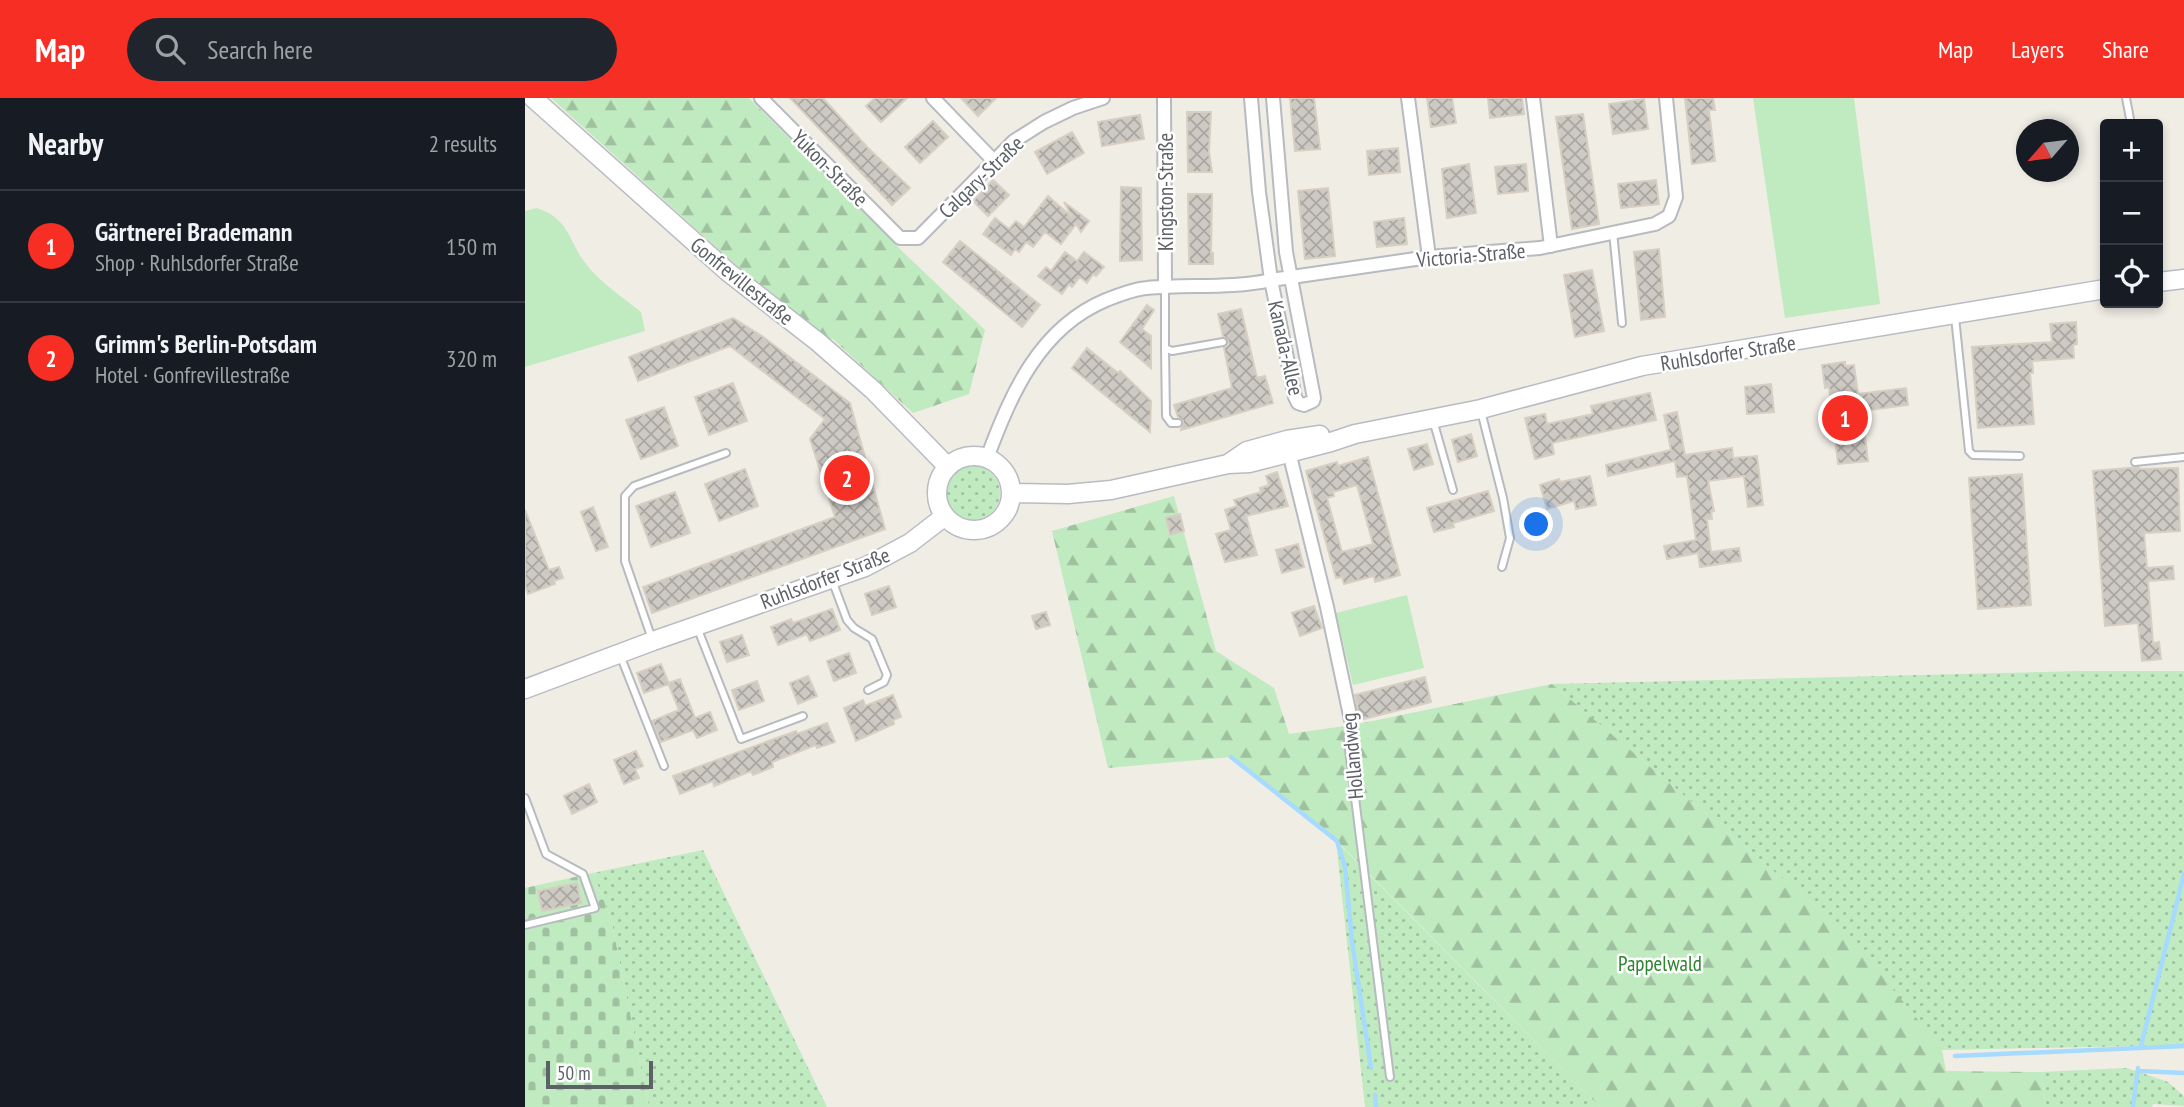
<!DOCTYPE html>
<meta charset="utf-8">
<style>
body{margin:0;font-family:"PT Sans Narrow",sans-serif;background:#20242c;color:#f1f3f6}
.controls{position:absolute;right:21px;top:21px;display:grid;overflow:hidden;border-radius:7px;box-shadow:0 4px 10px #0003}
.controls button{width:63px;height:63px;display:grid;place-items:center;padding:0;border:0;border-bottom:2px solid #363941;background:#171b24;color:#f1f3f6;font:35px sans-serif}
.compass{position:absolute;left:1491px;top:21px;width:63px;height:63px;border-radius:50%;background:#171b24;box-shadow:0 4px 10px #0003;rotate:242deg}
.scale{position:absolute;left:21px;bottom:18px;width:107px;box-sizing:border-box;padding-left:7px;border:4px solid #5c6167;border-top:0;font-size:19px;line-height:24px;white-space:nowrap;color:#5c6167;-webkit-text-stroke:5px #fff;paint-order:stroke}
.you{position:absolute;left:1012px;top:427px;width:24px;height:24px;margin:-18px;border:5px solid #fff;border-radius:50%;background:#1a73e8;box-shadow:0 0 0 10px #1a73e833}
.badge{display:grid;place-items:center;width:46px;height:46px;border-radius:50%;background:#f72e23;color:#fff;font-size:23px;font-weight:700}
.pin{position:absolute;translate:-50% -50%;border:4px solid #fff;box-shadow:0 2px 7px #0006}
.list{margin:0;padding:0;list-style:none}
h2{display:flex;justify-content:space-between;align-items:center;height:91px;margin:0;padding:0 28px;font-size:30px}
h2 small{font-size:23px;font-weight:400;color:#9ea1a6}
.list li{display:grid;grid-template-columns:46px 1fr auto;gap:21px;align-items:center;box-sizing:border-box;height:112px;padding:0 28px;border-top:2px solid #363941}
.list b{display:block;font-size:26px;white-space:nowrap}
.list p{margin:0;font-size:23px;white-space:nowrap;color:#9ea1a6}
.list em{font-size:23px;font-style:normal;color:#9ea1a6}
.icon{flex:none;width:38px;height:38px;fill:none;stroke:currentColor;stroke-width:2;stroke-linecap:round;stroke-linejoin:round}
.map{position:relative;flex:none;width:1659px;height:1009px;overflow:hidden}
header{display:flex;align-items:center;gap:42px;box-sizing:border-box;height:98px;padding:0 35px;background:#f72e23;color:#fff}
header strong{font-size:33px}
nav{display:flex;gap:38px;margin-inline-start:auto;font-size:24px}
.search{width:490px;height:63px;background:#20242c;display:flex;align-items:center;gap:18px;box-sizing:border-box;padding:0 24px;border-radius:38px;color:#9ea1a6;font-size:26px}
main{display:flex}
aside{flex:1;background:#171b24}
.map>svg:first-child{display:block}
</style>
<header>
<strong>Map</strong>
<div class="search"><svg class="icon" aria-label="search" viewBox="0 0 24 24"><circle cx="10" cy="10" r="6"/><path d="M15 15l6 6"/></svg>Search here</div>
<nav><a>Map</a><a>Layers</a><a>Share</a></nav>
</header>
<main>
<aside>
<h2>Nearby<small>2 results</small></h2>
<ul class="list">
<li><span class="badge">1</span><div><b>Gärtnerei Brademann</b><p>Shop · Ruhlsdorfer Straße</p></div><em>150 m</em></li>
<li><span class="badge">2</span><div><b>Grimm's Berlin-Potsdam</b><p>Hotel · Gonfrevillestraße</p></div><em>320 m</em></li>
</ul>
</aside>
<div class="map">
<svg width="1659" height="1009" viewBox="0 0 1659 1009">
<defs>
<pattern id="grass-dots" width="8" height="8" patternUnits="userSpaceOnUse" patternTransform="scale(1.75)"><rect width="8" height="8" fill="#c0eabf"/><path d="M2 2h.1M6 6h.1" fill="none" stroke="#9fc19f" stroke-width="1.8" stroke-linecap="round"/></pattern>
<pattern id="forest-firs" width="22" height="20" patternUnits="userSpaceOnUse" patternTransform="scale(1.75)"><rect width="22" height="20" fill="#c0eabf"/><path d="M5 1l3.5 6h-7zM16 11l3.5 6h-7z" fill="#9fc19f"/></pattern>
<pattern id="cemetery-stones" width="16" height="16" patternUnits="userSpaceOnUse" patternTransform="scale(1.75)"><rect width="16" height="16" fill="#c0eabf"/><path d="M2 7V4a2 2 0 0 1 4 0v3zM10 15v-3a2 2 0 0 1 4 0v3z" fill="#9fc19f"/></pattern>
<pattern id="building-cross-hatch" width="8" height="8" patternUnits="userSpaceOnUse" patternTransform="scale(1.75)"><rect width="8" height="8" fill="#cdcac4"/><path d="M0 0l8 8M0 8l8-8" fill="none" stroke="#aaa7a3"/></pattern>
</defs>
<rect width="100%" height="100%" fill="#f0ede5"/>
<path fill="url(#grass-dots)" d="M421 395a27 27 0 1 1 54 0a27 27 0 1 1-54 0Z
M1556 573H1659V947L1417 952 1290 808 1027 586Z
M811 743 1075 1009H840Z
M178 752 302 1009H124L86 821 68 775Z
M1602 970 1643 984 1659 998V1008L1628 1006 1627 1009H1521L1516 974Z"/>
<path fill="url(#forest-firs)" d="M26 0H224L378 154 460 232 444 296 388 315 308 241H299L211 167Z
M649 398 691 553 749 590 764 636 833 626 1027 586 1290 808 1334 849 1417 952 1421 973 1516 974 1521 1009H1075L812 743 706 659 583 670 527 433Z"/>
<path fill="url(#cemetery-stones)" d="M68 775 86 821 124 1009H0V790Z"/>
<path fill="#c0eabf" d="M1228 0H1329L1355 206 1260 220Z
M12 110C45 121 43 143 61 166 76 185 97 199 116 214L120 233 0 269V113Z
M882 497 899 570 828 587 811 515Z"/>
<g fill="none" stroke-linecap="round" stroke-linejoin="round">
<path stroke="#a6dbff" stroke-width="4.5" d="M706 659 812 743 820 769 827 843 846 970
M1616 948 1659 776
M1430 958 1659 948
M1613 973 1659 975
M850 997 851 1009
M1608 1009 1613 970"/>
</g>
<path fill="url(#building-cross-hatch)" stroke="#d6cfc2" stroke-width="2" fill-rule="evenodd" d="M265 0H298L342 49 385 90 367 107Z
M350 0H382L356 24 341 8Z
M436 0H471L453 18Z
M765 0H789L795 51 770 53Z
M902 0H927L931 25 906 29Z
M963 0H997L999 16 965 20Z
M1160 0H1188L1190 12H1184L1190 63 1167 66Z
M1119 1 1123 31 1088 36 1084 6Z
M662 14H686L684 54 687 74H663Z
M1058 16 1074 126 1047 131 1031 19Z
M615 17 619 41 577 48 573 24Z
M408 23 423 39 395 65 380 49Z
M547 34 559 55 522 76 510 54Z
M873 50 875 74 844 77 842 53Z
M944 66 951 115 922 120 917 71Z
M1001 66 1003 93 973 96 970 69Z
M468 82 484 97 463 118 448 103Z
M1131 82 1134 106 1096 110 1093 86Z
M596 89 616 90 617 162 595 163Z
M803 90 810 158 780 161 773 93Z
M663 96H687L686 155H688V166H664Z
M523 98 547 119 539 104 564 123 556 134 551 126 536 146 520 134 508 149 501 144 494 154 490 151 486 157 458 136 470 120 484 131 491 123 499 129Z
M879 120 882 146 852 149 849 124Z
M435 143 515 207 497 229 418 164Z
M1134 151 1140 219 1116 222 1109 154Z
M540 154 552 163 559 154 579 169 571 178 568 176 562 185 555 179 547 189 544 186 537 196 513 178 521 169 526 173Z
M1067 172 1079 233 1050 239 1039 177Z
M622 207 629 212 617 231 626 238V270L595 244Z
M716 211 732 280 740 278 748 305 656 332 658 323 653 319 649 307 707 290 699 250 703 247V242L698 238 693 216Z
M208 220 237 238 325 305 360 431 127 515 118 489 310 419 285 341 300 321 205 248 113 283 104 259Z
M1551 224 1552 246 1548 247 1549 260 1507 263 1508 275H1505L1509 326 1453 330 1447 249 1527 244 1525 226Z
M562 250 593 275 595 273 626 303 625 334 547 270Z
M1320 264V268L1329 267 1333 296 1381 290 1383 307 1337 313 1343 363 1313 366 1304 289 1300 290 1297 267Z
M208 285 222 323 184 337 170 299Z
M1246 286 1249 314 1222 316 1220 289Z
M1125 295 1131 322 1027 345 1029 356 1010 361 1000 320 1020 316 1022 326 1068 316 1066 308Z
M139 309 153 348 116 361 101 322Z
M1152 314 1160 357 1207 350 1208 360 1232 358 1238 407 1223 409 1219 378 1183 383 1189 413 1186 414 1187 421H1182L1186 454 1214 450 1216 463 1175 469 1173 455 1142 461 1139 448 1171 442 1162 378 1152 379 1150 363 1083 378 1081 367 1146 352 1139 317Z
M946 336 952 358 933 364 927 342Z
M902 346 908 366 889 372 883 351Z
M843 359 875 477 850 484 849 478 819 486 817 479 811 480 781 373 812 364 813 368ZM832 387 848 446 817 454 802 400 809 398 808 394Z
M1614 369V371L1653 370 1655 433 1619 435 1622 470 1648 468 1649 481 1623 483 1628 545 1634 544 1636 561 1617 563 1613 525 1580 528 1568 373Z
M220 371 233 408 194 423 180 386Z
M752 374 763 408 721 418 732 457 700 464 691 436 706 432 700 412 712 408 709 402 736 394 735 390 744 387 741 378Z
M1497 376 1506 507 1453 511 1444 380Z
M1065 378 1071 407 1051 411 1049 403 1022 411 1015 387 1034 381 1035 384Z
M963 393 969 413 928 425 929 429 909 434 902 410Z
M150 394 165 435 126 449 111 408Z
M68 409 83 449 71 453 56 414Z
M0 412 24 472 34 469 38 480 29 483 30 486 3 496 0 487Z
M655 416 659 433 645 437 641 420Z
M773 446 779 469 757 475 751 452Z
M364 488 371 509 347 517 340 496Z
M789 508 797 530 775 538 767 515Z
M307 511 315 532 285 543 282 536 253 547 246 529 266 521 268 525Z
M521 514 525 527 511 531 507 518Z
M217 537 224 557 202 564 195 544Z
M324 555 331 575 309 583 302 563Z
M136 566 144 586 119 595 112 575Z
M283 578 292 598 273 606 265 585Z
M900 579 906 604 835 622 830 597Z
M155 581 170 620 185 614 192 632 172 640 168 632 136 644 127 623 154 612 143 585Z
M232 583 239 603 214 612 207 592Z
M368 597 376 619 368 622 369 626 331 643 319 610 338 602 340 608Z
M302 625 310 644 292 650 291 647 247 664 248 669 228 677 226 673 189 688 188 683 155 696 148 678 271 633 272 636Z
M111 653 118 668 110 671 114 680 99 686 89 662Z
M64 686 72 704 47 716 39 698Z
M52 785 56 805 17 813 13 793Z"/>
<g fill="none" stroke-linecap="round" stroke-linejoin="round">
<defs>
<path id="lane" d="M1601 0 1606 26
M1088 134 1097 225
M640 189V250L647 253 698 244
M1430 219 1444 353 1448 357 1495 358
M640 250 641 318 646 325H653
M956 313 978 400 985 440 977 469
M908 322 928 392
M1610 364 1659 359
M307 482 322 522 329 530 347 541 362 577 359 584 343 592
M172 529 216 641 278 618
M127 541 100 463V398L109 388 201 355
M95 557 139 668
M826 622 823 644 865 979
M0 700 21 756 58 776 70 810 0 827"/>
<path id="street" d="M236 0 375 140H393L489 43 519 24 548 10 578 0
M408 0 469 63
M639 0 640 188
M726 0 734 94 746 182 770 299 773 305 779 307 788 303 789 300 761 154 748 0
M883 0 904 159
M1008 0 1026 148
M763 350 802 509 826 622
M462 360C486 296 514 230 581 202 594 197 608 191 622 190 664 186 705 191 746 182L904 159 1015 150 1130 126 1144 118 1151 99 1141 0"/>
<path id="secondary" d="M8 0 203 174 293 244 348 292 423 369
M1633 184 1659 181
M412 395a37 37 0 1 1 74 0a37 37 0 1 1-74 0Z
M703 366 722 353 762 342 795 337
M486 395 543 396 586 392 703 366 724 365 806 344 830 336 956 311 1117 268 1580 191
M0 591 128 543 340 469 385 445 420 418"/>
</defs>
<use href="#lane" stroke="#b7bbc0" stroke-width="10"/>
<use href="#street" stroke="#b7bbc0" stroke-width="16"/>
<use href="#secondary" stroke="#b8bcc2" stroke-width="21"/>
<use href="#lane" stroke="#fff" stroke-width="6"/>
<use href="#street" stroke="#fff" stroke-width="12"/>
<use href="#secondary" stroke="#fff" stroke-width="18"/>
</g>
<g text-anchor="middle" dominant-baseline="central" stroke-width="5" stroke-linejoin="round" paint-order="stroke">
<g font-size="21" fill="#5c6167" stroke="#fff">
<text transform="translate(305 70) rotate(45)">Yukon-Straße</text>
<text transform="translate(456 79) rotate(-44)">Calgary-Straße</text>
<text transform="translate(640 94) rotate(-90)">Kingston-Straße</text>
<text transform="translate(946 157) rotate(-5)">Victoria-Straße</text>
<text transform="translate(217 183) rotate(39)">Gonfrevillestraße</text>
<text transform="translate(761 250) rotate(77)">Kanada-Allee</text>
<text transform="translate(1203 255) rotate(-9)">Ruhlsdorfer Straße</text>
<text transform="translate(300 480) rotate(-21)">Ruhlsdorfer Straße</text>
<text transform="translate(827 658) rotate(-95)">Hollandweg</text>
</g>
<g font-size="21" fill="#2e842f" stroke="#fff">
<text x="1135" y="865">Pappelwald</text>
</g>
</g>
</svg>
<div class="controls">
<button>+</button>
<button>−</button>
<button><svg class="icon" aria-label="locate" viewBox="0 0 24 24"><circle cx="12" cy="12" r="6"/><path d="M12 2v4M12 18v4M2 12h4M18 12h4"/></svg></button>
</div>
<svg class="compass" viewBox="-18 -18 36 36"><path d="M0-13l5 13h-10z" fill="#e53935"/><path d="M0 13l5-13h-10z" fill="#9ea1a6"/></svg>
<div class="scale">50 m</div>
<div class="you"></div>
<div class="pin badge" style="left:1320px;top:320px">1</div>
<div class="pin badge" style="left:322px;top:380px">2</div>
</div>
</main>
